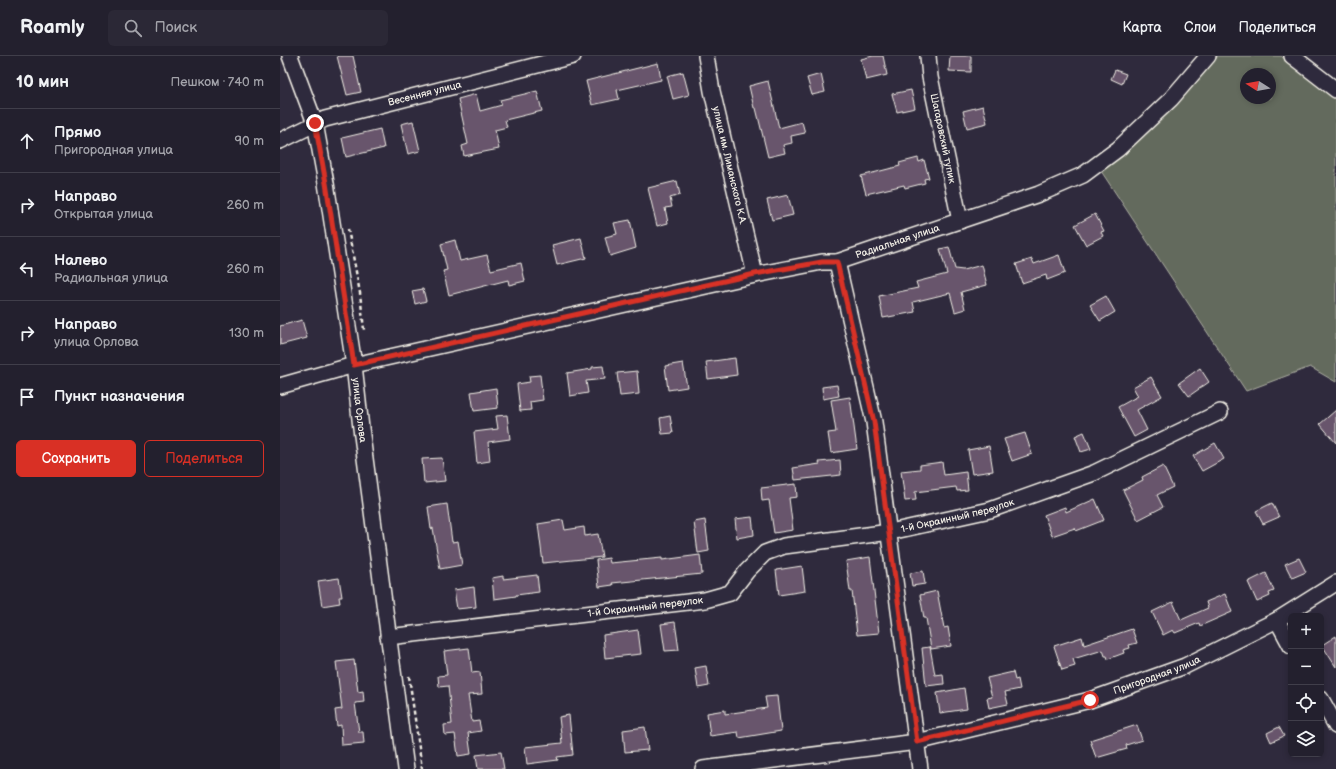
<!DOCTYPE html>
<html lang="ru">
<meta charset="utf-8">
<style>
body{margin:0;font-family:"Balsamiq Sans",sans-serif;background:#2b2836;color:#f1f3f6}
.controls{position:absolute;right:12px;bottom:12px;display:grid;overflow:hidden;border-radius:6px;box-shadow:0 2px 6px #0003}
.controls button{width:36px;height:36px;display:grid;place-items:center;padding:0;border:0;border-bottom:1px solid #403e4a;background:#23202e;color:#f1f3f6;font:20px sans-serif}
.compass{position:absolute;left:960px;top:12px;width:36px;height:36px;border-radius:50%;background:#23202e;box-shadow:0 2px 6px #0003;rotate:281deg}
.stop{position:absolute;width:12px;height:12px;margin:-9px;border:3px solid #d93025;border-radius:50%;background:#fff}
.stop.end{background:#d93025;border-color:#fff;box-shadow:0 1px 4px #0008}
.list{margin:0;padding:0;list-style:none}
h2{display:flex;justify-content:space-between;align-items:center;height:52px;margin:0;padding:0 16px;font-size:17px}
h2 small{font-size:13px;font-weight:400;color:#a3a3aa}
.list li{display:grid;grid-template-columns:26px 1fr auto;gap:12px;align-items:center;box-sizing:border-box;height:64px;padding:0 16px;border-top:1px solid #403e4a}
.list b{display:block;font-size:15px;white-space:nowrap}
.list p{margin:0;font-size:13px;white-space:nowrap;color:#a3a3aa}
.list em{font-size:13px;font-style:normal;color:#a3a3aa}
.actions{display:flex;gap:8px;padding:12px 16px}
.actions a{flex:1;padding:9px 0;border:1px solid #d93025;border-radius:6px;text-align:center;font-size:14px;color:#d93025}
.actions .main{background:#d93025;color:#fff}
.icon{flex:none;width:22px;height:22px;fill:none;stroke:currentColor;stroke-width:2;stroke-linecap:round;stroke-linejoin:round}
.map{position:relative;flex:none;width:1056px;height:713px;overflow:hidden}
header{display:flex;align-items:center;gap:24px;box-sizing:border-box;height:56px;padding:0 20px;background:#23202e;border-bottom:1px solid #403e4a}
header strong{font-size:19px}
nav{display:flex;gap:22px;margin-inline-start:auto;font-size:14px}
.search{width:280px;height:36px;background:#2b2836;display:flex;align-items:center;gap:10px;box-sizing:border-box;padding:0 14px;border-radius:6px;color:#a3a3aa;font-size:15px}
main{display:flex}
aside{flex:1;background:#23202e}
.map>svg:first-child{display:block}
</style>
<header>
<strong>Roamly</strong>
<div class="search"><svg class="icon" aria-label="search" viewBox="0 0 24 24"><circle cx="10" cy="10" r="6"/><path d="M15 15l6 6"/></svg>Поиск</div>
<nav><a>Карта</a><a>Слои</a><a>Поделиться</a></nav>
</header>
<main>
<aside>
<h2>10 мин<small>Пешком · 740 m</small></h2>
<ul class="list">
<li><svg class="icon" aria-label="ahead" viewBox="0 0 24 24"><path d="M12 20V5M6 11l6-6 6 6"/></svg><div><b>Прямо</b><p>Пригородная улица</p></div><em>90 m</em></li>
<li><svg class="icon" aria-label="right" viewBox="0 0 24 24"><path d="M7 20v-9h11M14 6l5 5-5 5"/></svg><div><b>Направо</b><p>Открытая улица</p></div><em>260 m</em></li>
<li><svg class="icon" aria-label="left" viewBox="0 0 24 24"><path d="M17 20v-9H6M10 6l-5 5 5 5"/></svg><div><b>Налево</b><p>Радиальная улица</p></div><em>260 m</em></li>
<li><svg class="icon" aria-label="right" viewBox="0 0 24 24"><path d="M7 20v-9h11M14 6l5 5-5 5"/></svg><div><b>Направо</b><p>улица Орлова</p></div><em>130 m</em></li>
<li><svg class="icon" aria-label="arrive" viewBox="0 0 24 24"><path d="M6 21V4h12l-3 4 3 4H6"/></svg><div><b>Пункт назначения</b></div></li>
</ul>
<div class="actions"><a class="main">Сохранить</a><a>Поделиться</a></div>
</aside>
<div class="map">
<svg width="1056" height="713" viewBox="0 0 1056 713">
<rect width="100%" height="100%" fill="#2f2a3d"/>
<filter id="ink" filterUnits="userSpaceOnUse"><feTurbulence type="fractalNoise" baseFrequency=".025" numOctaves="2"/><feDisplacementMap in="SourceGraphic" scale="8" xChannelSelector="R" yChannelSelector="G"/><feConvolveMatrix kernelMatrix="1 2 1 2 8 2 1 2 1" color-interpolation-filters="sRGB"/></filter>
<g filter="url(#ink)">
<path fill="#646a5d" stroke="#acaea2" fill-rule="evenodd" d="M938 0H1001L1056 44V326L1030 311 966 335 821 115 884 61ZM966 18H990V42H966Z"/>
<path fill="#68546c" stroke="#f4f1e8" d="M57 0H73L81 36 67 39Z
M593 0H603L607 19 586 24 581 3Z
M670 0H691V16L669 15Z
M378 7 381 24 337 34 339 43 312 49 306 25Z
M835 14 846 18 842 28 831 23Z
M403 16 409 39 393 43 387 20Z
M541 18 545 36 532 39 527 22Z
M488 25 499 72 522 66 525 77 511 80 512 87 503 89 505 97 488 101 476 52H474L469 30Z
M631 34 635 52 617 56 612 38Z
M257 35 262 55 225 64 227 71 215 74 219 93 184 100 182 90 188 88 178 43 196 38 200 55 222 49 220 44Z
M703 50 707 67 687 72 683 55Z
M133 65 140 95 128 98 121 68Z
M100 73 104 92 66 101 62 82Z
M638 102 639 106 644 104 649 122 644 123 645 127 625 132 624 129 586 138 581 120 620 110 619 107Z
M397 125 400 139 390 142 392 151 385 152 388 167 377 170 368 132Z
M508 139 513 159 492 164 487 144Z
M815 158 824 175 821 176 823 180 806 189 795 169Z
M350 164 356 192 330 200 325 181 337 178 334 167Z
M301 182 306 202 277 209 272 189Z
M175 184 180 205 207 199 211 214 241 207 245 225 229 229 228 224 169 239 163 215 167 214 161 188Z
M669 191 675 213 683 214 702 209 707 229 681 236 685 253 675 256 670 237 633 246 635 256 603 262 599 240 638 232 636 226 667 218 660 193Z
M779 199 785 217 767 224 766 219 742 227 736 208 752 203 754 208Z
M143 233 146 245 135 248 132 235Z
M826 240 835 256 820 265 810 249Z
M22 264 27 282 0 289V270Z
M455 302 457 319 428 323 426 306Z
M403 307 407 331 388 334 385 310Z
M323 310 325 323 306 325 308 337 290 340 287 317 312 313V311Z
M920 312 929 326 909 340 899 327Z
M357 315 359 338 340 340 337 317Z
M260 319 263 344 250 346 251 354 240 355 237 328 250 326 249 320Z
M871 321 882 340 857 354 867 374 854 381 838 351 858 340 853 331Z
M557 329 559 340 543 343 542 331Z
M216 332 218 352 194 355 191 336Z
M570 341 577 393 551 397 548 377 556 376 551 344Z
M1056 354V387L1040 368Z
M227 359 230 383 208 386 210 405 197 407 194 376 218 373 216 360Z
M390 360 393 377 382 378 380 362Z
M804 376 811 393 801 396 795 380Z
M745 377 752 398 732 405 724 383Z
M935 387 944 403 922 415 913 400Z
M709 390 713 415 692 418 688 394Z
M162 402 165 425 144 427 142 403Z
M560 404 561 419 515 424 513 412 540 408 539 406Z
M662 406 664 419 686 416 688 434 677 435 676 431 635 436 636 444 625 445 621 415 640 413V409Z
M883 410 893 431 877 439 883 451 858 464 843 434 863 424 862 421Z
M516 428 517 441 509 442 513 474 494 477 489 444 482 445 481 432Z
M815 443 824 464 796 475 795 472 772 480 764 459 785 451 786 456Z
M992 447 999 461 983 468 976 455Z
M167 448 172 486 178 485 182 509 160 513 153 472 151 473 148 451Z
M472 461 474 479 457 482 455 463Z
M283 464 285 474 304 471 305 480 318 478 322 501 263 507 258 468Z
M425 464 429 495 418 497 414 466Z
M420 499 422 518 332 527 333 529 319 531 316 504 329 502 330 507 382 502V504Z
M590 501 599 577 577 579 572 535H570L566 505Z
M1019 502 1026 516 1012 522 1005 508Z
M522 510 525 535 499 539 496 514Z
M643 515 645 528 632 530 630 517Z
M986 517 994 535 989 537 990 540 977 546 968 526Z
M257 519 259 536 236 539V540L214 543 212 522 223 520V523Z
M59 522 62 541H59L60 547 42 550 38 525Z
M194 531 196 551 177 553 174 534Z
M657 535 664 572 668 571 671 590 651 593 646 562H644L640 539Z
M945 538 952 556 920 570 919 567 895 577 893 574 883 579 872 556 893 546 901 564 928 552 926 546Z
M395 566 399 594 385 595 381 568Z
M852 573 857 587 849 589 850 592 843 594 844 597 828 603 827 600H825L823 594 793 603 795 610 782 614 774 590 802 581 804 589Z
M358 574 361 598 325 602 323 579Z
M1056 580V611L1042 589Z
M650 591 655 619 663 618 664 628 646 630 642 592Z
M189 592 192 617 200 616 202 638 188 639 192 666 199 665 201 675 188 677 191 698 178 700 175 678 165 679 164 669 172 668 168 630 159 631 158 620 167 619 164 595Z
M74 604 78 636 83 635 84 646 75 647 79 676H83L84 687 62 689 61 669 57 670 55 654 62 653 56 606Z
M426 610 429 630 418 632 415 612Z
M733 616 735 624 738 623 740 633 725 636 728 648 709 652 707 642 712 641 707 622Z
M684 632 687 653 660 657 657 637Z
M497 640 501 675 459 682 458 676 430 680 427 657 445 654V658L487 652 485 641Z
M289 659 293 699 277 701 278 704 247 708 245 691 282 687 279 661Z
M857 669 862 684 846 689 847 693 816 702 810 684Z
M365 671 368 694 345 696 343 674Z
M999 671 1004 680 991 686 987 677Z
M221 696 224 713H198L196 699Z"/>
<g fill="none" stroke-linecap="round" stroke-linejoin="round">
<defs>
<g id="minor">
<path id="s1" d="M10 0 35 67 46 127 74 309 81 372 126 713"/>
<path id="s2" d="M426 0 432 35 475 219"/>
<path id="s3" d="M648 0 650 21 680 165"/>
<path d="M1012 0 1056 34"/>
<path id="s4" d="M0 85 45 63 293 0"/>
<path d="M557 206 594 366 640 713"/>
<path id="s5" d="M0 330 74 309 475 219 542 206H557L759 138 803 119 838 93 891 43 928 0"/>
<path d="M997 564 1011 590"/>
<path id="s6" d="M108 581 425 544 450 537 467 515 485 497 504 490 610 476 710 454 814 417 940 356"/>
<path d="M1041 643 1056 670"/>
<path id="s7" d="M423 713 637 686 810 644 905 610 997 564 1056 527"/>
</g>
</defs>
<use href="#minor" stroke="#f4f1e8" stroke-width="18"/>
<path stroke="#f4f1e8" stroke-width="2.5" stroke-dasharray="4 3" stroke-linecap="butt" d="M68 173 80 237 84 274
M129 620 142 713"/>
<use href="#minor" stroke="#2f2a3d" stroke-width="15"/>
</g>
</g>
<g fill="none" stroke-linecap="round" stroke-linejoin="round" filter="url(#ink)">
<path stroke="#d93025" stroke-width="5" d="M35 67 46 127 74 309 475 218 542 206H557L594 366 637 686 810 644"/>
</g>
<g text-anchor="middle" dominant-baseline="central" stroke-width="3" stroke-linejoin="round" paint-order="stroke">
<g font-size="10" fill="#f4f1e8" stroke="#2f2a3d">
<text stroke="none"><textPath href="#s4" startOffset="153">Весенняя улица</textPath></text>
<text stroke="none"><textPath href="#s3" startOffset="84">Шагаровский тупик</textPath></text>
<text stroke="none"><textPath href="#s2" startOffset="112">улица им. Лиманского К.А.</textPath></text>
<text stroke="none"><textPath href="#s5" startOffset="635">Радиальная улица</textPath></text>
<text stroke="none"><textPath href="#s1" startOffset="362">улица Орлова</textPath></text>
<text stroke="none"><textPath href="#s6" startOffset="595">1-й Окраинный переулок</textPath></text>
<text stroke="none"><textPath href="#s6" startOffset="259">1-й Окраинный переулок</textPath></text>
<text stroke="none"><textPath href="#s7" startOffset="465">Пригородная улица</textPath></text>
</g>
</g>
</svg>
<div class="controls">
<button>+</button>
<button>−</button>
<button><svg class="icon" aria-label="locate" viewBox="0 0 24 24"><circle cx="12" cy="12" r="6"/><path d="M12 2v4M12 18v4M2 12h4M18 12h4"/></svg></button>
<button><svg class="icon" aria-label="layers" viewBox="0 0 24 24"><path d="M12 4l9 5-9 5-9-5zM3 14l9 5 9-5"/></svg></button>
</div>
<svg class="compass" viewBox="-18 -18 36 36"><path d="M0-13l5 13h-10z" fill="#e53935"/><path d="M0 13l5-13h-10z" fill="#a3a3aa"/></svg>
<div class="stop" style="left:810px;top:644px"></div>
<div class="stop end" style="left:35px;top:67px"></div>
</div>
</main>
